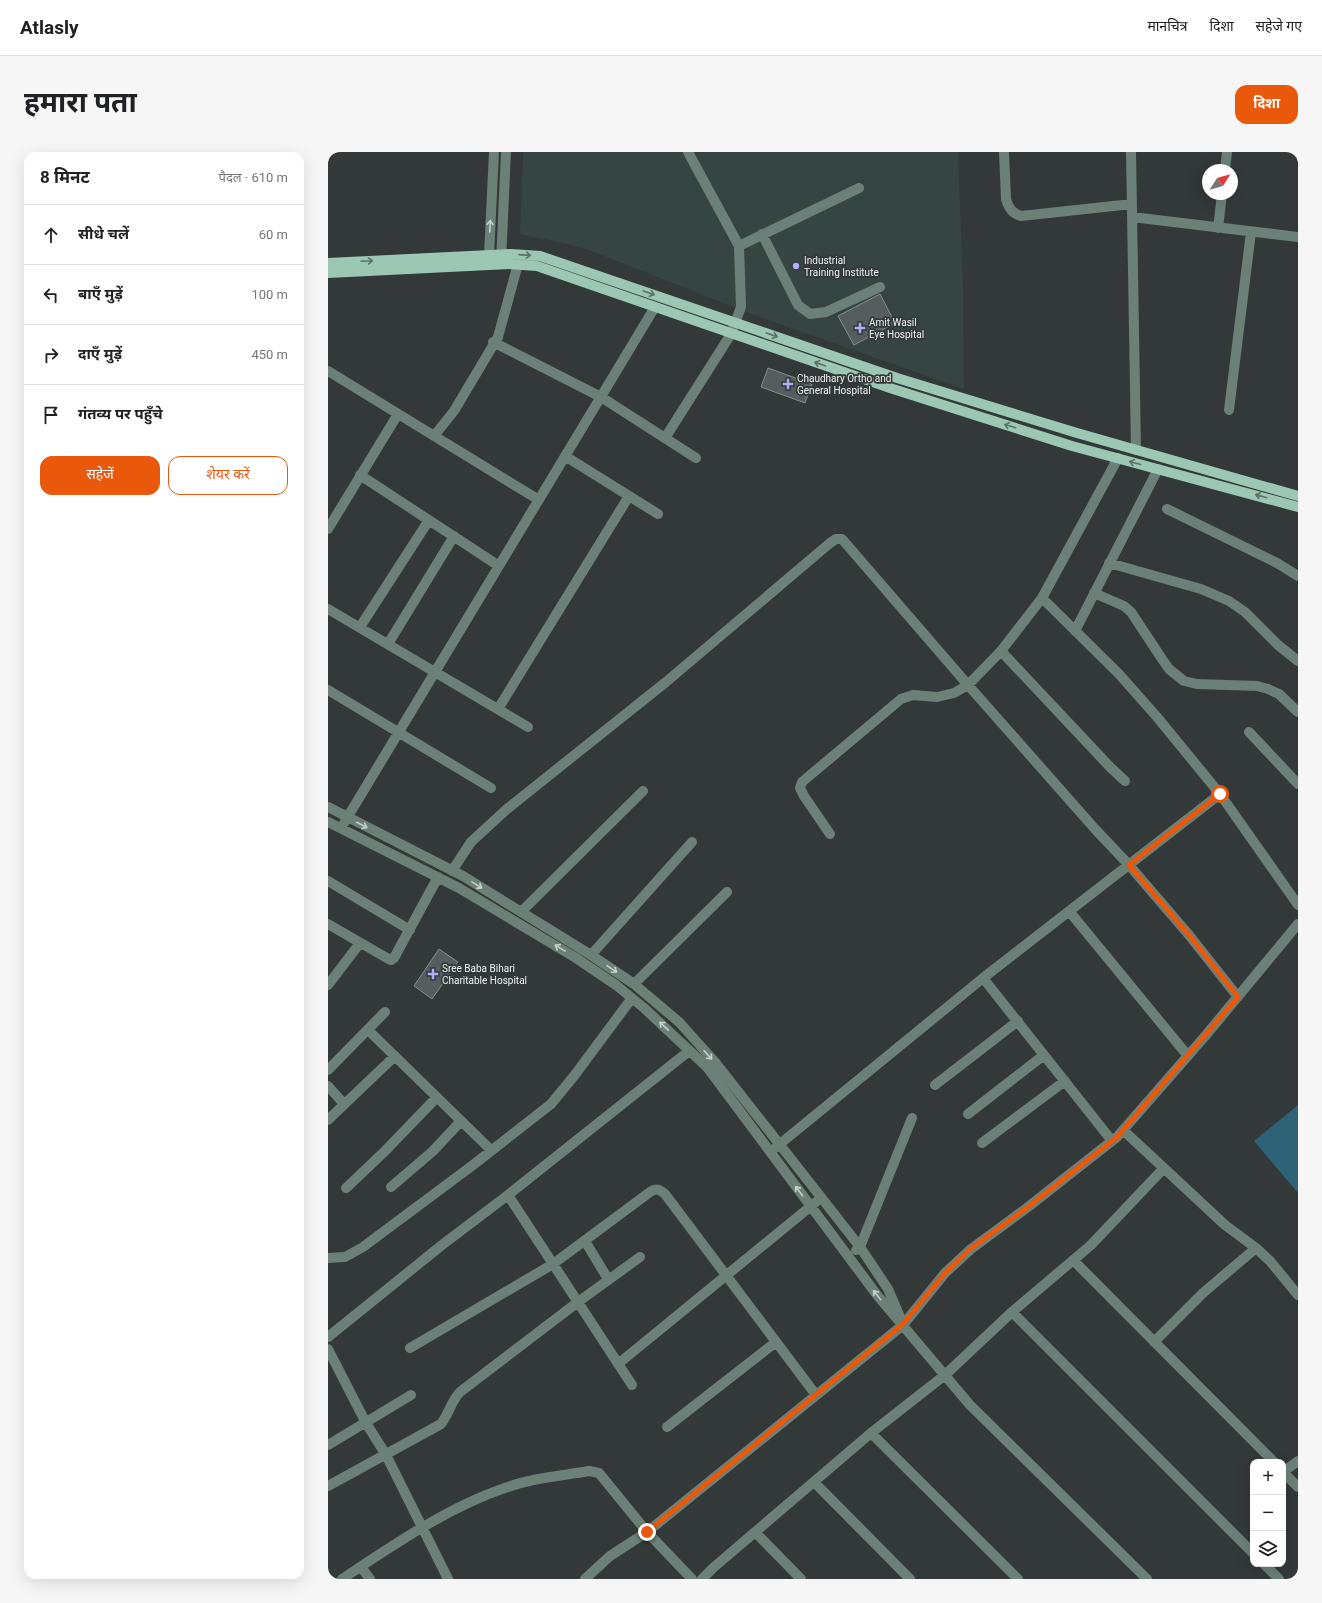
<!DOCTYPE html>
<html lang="hi">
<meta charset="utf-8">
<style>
body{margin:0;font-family:Roboto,"Noto Sans Devanagari",sans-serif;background:#f6f6f6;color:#202124}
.controls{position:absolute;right:12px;bottom:12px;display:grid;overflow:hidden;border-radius:8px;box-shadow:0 4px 16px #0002}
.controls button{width:36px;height:36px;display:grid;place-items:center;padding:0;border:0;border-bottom:1px solid #e0e0e0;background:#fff;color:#202124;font:20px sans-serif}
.compass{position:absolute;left:874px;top:12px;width:36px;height:36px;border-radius:50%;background:#fff;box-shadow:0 4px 16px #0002;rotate:53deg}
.stop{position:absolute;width:12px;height:12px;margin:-9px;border:3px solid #ea580c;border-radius:50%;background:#fff}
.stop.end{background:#ea580c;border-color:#fff;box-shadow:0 1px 4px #0008}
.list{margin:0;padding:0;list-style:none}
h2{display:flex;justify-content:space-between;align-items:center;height:52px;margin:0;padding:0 16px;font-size:17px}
h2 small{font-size:13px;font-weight:400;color:#757577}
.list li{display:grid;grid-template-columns:26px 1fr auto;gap:12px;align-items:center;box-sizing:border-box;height:60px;padding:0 16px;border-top:1px solid #e0e0e0}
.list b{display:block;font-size:15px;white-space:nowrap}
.list em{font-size:13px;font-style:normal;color:#757577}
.actions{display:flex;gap:8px;padding:12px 16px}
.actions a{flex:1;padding:9px 0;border:1px solid #ea580c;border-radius:12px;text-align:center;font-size:14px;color:#ea580c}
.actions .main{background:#ea580c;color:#fff}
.icon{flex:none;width:22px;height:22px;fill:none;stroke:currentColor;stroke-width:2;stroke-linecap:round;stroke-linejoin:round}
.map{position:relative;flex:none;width:970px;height:1427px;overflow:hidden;border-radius:12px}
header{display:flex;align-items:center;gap:24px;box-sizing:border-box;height:56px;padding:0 20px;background:#fff;border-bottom:1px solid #e0e0e0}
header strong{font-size:19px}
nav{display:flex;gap:22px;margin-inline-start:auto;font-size:14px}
.intro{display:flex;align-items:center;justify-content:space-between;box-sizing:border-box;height:96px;padding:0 24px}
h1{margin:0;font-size:28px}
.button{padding:10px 18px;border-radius:12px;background:#ea580c;color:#fff;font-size:14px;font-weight:700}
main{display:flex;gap:24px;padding:0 24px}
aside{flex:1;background:#fff;border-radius:12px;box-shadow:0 4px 16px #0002}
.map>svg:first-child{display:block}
</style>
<header>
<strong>Atlasly</strong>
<nav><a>मानचित्र</a><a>दिशा</a><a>सहेजे गए</a></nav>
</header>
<div class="intro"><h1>हमारा पता</h1><a class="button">दिशा</a></div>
<main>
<aside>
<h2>8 मिनट<small>पैदल · 610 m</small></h2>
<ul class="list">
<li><svg class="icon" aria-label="ahead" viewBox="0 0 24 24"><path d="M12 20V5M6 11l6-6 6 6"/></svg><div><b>सीधे चलें</b></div><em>60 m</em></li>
<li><svg class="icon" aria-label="left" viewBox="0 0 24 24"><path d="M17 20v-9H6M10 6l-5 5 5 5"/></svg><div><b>बाएँ मुड़ें</b></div><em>100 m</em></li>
<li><svg class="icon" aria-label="right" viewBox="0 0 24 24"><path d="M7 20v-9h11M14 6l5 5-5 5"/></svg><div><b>दाएँ मुड़ें</b></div><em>450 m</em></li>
<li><svg class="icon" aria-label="arrive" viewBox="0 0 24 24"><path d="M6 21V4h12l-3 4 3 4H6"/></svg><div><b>गंतव्य पर पहुँचे</b></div></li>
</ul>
<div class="actions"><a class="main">सहेजें</a><a>शेयर करें</a></div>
</aside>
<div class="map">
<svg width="970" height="1427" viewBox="0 0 970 1427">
<rect width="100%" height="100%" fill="#323938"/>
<path fill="#364542" d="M195 0H630L635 131 636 237 426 163 261 98 235 91 192 82Z"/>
<path fill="#2d6277" d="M970 953V1041L926 989Z"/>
<path fill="#555d5e" stroke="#878f90" d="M552 142 567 171 526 193 510 164Z
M440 216 484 232 477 251 433 235Z
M111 797 130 810 104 847 86 834Z"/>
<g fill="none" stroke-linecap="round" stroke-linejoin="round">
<path stroke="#6b8076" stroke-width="10" d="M360 0 411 94
M676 0 678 47C681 57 684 61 693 64L804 52
M803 0 808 298
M897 18 899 0
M804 65 970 85
M890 76 894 42
M434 82 470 153 482 162 498 160 552 135
M173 110 178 0
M163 111 161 103 166 0
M165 190 273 245 368 306
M0 219 211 348
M901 258 923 80
M106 284 126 259 170 185 190 112
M337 286 403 182 413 155 411 94 531 36
M237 304 330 362
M32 323 171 414
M839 357 949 411 970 424
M0 377 70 262
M781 411 873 437 901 449 917 460 950 493 970 509
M766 441 796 454 803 460 834 507 841 517 856 529 869 532 929 534 940 537 951 542 970 560
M714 446 791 522 829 565 892 642 970 753
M0 457 200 575
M32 475 101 368
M747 479 830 317
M60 492 126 384
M673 499 782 615 797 629
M0 538 163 636
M170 557 301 344
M921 580 970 632
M0 655 135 724 263 803 306 832 351 870 387 910 532 1095 560 1137 572 1165
M0 670 131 736 248 806 288 833 316 856 379 915 549 1143 642 1253 819 1427
M16 671 327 155
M502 682 476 644 472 636 474 630 573 547 585 543 609 545 626 541 640 533 673 499 714 446 790 306
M124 719 143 690 179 657 338 530 502 391 508 387H514L640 533 767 677 801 713 861 783 910 845
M0 729 82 778
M741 759 860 904
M193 760 315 639
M0 772 57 805 63 808 66 806 110 725
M263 803 364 690
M655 826 784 989
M306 832 399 740
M0 833 32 791
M40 878 163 998
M0 918 57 860
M607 933 690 869
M0 934 16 952
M640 962 716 903
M0 968 67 904
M795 978 897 1073 928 1096 942 1109 970 1143
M654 991 737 929
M447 996 655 826 892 642
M63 1035 105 999 133 969
M18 1036 58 998 109 945
M180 1043 304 1233
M257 1089 280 1127
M528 1098 532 1095 584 966
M0 1106 17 1105 35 1095 145 1013 223 952 246 924 304 846
M745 1108 946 1310
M684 1160 925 1401
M0 1185 114 1093 180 1043 361 899
M826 1190 875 1141 928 1096
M82 1196 225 1112 322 1040C328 1036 331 1037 337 1042L488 1243
M0 1197 38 1271 58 1303 120 1427
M290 1212 488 1050
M339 1275 448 1190
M543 1281 690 1427
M0 1293 83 1243
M955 1320 970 1335
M955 1320 970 1309
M486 1330 582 1427
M0 1334 113 1272C121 1262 123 1249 132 1240L250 1150 312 1105
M427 1380 473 1427
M936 1412 951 1427
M33 1415 42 1427
M14 1427C64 1394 120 1355 177 1336 203 1326 233 1324 261 1319L271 1321 319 1380 364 1427
M257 1427 282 1404 319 1380 575 1173 617 1121 643 1097 700 1055 789 985 878 883 970 772
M374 1427 385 1416 543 1281 617 1223 684 1160 763 1093 835 1017"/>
<path stroke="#9cc8b3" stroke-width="10" d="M0 111 183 102 212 104 569 226 749 281 970 344
M0 121 181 112 209 114 565 237 744 294 970 355"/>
</g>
<defs><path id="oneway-shaft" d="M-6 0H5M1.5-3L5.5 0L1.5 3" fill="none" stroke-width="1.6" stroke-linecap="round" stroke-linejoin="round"/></defs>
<g stroke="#c6d0cc">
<use href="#oneway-shaft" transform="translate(162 74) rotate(-87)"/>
<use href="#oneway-shaft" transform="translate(34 673) rotate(27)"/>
<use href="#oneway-shaft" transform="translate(149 733) rotate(32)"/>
<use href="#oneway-shaft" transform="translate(232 796) rotate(-149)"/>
<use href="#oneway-shaft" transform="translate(284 817) rotate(34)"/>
<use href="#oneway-shaft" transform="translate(336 874) rotate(-137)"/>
<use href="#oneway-shaft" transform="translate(380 903) rotate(48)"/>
<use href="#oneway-shaft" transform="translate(471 1039) rotate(-127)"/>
<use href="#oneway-shaft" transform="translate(549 1143) rotate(-129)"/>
</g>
<g stroke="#5c7269">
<use href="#oneway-shaft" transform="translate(197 103) rotate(4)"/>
<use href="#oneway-shaft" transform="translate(39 109) rotate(-3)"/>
<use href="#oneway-shaft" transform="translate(321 141) rotate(19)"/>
<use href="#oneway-shaft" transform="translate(444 183) rotate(19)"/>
<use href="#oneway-shaft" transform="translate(492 212) rotate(-161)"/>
<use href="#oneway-shaft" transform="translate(682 274) rotate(-163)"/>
<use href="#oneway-shaft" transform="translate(807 311) rotate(-165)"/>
<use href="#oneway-shaft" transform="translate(933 344) rotate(-164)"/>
</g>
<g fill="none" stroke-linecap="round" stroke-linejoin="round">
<path stroke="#ea580c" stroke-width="5" d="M319 1380 575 1172 617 1121 642 1097 700 1055 789 985 910 845 861 783 801 713 892 642"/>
</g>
<g fill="#b2adf9" stroke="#323938" stroke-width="1.5">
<circle cx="468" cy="114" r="4"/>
<path d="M530 170h4v4h4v4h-4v4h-4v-4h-4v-4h4z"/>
<path d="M458 226h4v4h4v4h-4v4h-4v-4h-4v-4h4z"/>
<path d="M103 816h4v4h4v4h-4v4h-4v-4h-4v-4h4z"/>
</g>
<g text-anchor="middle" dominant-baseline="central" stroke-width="3.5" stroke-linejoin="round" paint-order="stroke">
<g font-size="10" fill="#edf2f1" stroke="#323938" text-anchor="start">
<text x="476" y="108">Industrial<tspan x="476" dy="12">Training Institute</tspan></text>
<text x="541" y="170">Amit Wasil<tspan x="541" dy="12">Eye Hospital</tspan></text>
<text x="469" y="226">Chaudhary Ortho and<tspan x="469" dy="12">General Hospital</tspan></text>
<text x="114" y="816">Sree Baba Bihari<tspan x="114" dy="12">Charitable Hospital</tspan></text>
</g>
</g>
</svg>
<div class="controls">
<button>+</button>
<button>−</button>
<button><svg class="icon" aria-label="layers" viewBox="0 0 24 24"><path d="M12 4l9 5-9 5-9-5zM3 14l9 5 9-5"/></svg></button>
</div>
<svg class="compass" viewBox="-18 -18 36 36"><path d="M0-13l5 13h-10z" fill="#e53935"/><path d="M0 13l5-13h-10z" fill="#757577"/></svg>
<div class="stop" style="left:892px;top:642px"></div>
<div class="stop end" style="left:319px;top:1380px"></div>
</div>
</main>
